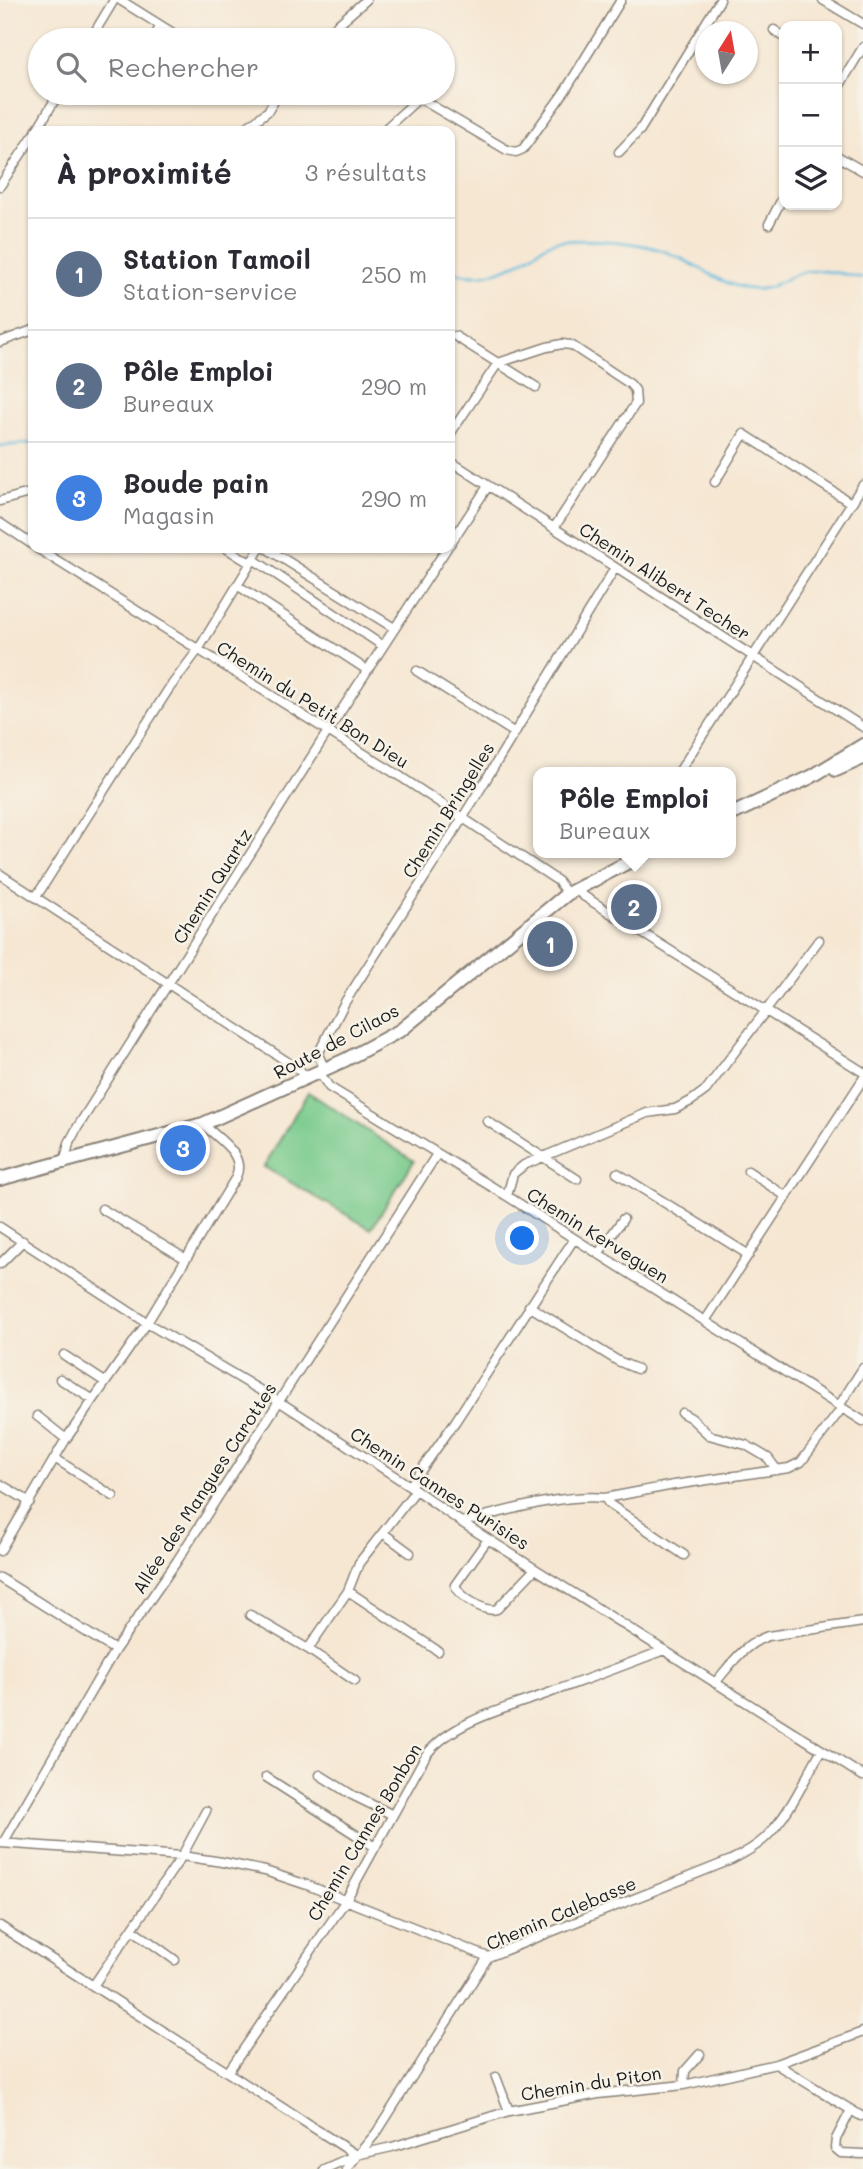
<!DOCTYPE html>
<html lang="fr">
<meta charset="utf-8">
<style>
body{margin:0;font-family:Mali,sans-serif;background:#f7f7f7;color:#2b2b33}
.controls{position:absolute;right:21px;top:21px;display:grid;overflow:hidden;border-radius:14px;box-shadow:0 2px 5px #0004}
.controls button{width:63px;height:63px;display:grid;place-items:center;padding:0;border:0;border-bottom:2px solid #e1e1e2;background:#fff;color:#2b2b33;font:35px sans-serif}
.compass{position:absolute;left:695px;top:21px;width:63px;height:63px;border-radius:50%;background:#fff;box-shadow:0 2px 5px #0004;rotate:11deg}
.you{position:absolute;left:523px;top:1239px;width:24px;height:24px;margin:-18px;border:5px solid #fff;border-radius:50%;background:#1a73e8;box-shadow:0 0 0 10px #1a73e833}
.badge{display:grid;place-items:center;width:46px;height:46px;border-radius:50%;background:#d1495b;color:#fff;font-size:23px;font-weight:700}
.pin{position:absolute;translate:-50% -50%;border:4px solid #fff;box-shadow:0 2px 7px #0006}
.popup{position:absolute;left:533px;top:767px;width:203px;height:91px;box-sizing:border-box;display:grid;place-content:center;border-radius:14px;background:#fff;filter:drop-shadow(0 2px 5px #0005);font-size:23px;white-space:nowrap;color:#7c7c81}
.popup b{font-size:26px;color:#2b2b33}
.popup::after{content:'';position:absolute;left:50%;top:100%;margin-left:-14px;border:14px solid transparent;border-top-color:#fff}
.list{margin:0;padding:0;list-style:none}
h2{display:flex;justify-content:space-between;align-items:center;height:91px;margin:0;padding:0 28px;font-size:30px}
h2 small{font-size:23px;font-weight:400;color:#7c7c81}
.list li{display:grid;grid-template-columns:46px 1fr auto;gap:21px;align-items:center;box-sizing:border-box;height:112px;padding:0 28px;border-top:2px solid #e1e1e2}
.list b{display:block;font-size:26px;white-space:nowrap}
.list p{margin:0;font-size:23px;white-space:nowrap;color:#7c7c81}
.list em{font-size:23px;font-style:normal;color:#7c7c81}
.icon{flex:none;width:38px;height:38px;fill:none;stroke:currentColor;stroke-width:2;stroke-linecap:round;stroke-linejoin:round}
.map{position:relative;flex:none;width:863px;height:2169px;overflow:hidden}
.search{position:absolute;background:#fff;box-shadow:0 2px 5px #0004;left:28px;top:28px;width:427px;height:77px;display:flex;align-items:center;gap:18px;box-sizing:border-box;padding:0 24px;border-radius:38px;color:#7c7c81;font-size:26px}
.panel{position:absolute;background:#fff;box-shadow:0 2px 5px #0004;left:28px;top:126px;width:427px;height:427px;border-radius:14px}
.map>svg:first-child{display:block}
</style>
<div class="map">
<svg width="863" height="2169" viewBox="0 0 863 2169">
<rect width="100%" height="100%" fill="#f7f3e8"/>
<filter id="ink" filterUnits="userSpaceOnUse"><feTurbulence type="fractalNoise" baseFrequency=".0143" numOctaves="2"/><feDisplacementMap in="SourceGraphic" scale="14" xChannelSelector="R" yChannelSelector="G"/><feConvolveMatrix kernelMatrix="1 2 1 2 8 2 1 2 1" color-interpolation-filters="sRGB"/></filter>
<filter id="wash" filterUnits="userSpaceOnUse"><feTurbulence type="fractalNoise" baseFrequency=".00686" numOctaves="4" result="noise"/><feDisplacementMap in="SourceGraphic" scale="28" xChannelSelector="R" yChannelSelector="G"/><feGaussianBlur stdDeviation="1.57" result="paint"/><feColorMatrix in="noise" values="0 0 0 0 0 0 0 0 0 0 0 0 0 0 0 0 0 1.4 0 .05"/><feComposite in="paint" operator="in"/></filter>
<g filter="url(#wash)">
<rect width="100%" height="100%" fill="#f6e7d3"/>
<path fill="#78ca8c" stroke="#4a7354" stroke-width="2" d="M308 1092 414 1161 371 1229 264 1167Z"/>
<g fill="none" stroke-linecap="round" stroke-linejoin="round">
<path stroke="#60bcde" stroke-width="2.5" d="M450 270C477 282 506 271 530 256 539 250 547 242 558 241 597 239 643 240 678 257 702 268 724 286 750 289 770 292 782 279 800 273 820 267 843 274 863 278
M0 446 33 443"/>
</g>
</g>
<g filter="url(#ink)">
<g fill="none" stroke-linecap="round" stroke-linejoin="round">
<defs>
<path id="minor" d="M120 0 184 40
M823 0 863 24
M774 30 784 37
M90 40 114 0
M152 40 161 26
M320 40 366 0
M837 90 863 47
M36 131 59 93
M242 131 268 111 279 93
M383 131 419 98 507 150 516 152 523 149 565 91 621 0
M619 152 640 130 720 0
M837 156 863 171
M0 186 33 136
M769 224 784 195
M455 336 536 387
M0 342 33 330
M450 434 498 363 547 347 562 344 571 345 630 384 635 390 636 403 554 528
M450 461 863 727
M715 482 744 434 851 503
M0 501 33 492
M0 523 33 545
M450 544 488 486
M37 548 401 777 558 881 567 894
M226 548 250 563
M266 548 394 628
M253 559 383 646
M237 585 367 670
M417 671 515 733
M679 772 863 485
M0 874 300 1070 305 1079
M576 889 582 895 863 1072
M36 897 168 690 198 650 260 548
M325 1070 318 1054 345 1002 462 819 615 568
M319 1072 329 1087 507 1196 863 1421
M487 1121 577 1179
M64 1164 69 1143 77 1128 328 731 447 548
M748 1171 787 1197
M617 1173 749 1255
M507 1196 513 1174 524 1165 647 1113 675 1109 691 1101 706 1090 819 940
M102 1209 186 1259
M0 1227 147 1323 280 1402 410 1486 461 1522 863 1776
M598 1254 623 1219
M0 1264 23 1241
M529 1306 618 1361 637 1369
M705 1321 863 1079
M64 1355 105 1382
M60 1379 92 1399
M839 1406 863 1368
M682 1413 691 1418 709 1435 746 1445 768 1458 777 1470
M37 1416 66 1439
M56 1459 113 1496
M0 1484 30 1502
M410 1486 455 1422 574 1239
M605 1498 609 1504 684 1555
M461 1522C503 1512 563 1493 605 1498L674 1485 789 1468 801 1462 842 1408
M383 1533 410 1553
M488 1539 455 1585C460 1597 485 1613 497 1609L535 1569
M0 1551 66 1439 147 1323 236 1177C246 1154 218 1139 203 1124
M0 1578 115 1650
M348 1591 438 1651
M250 1615 308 1649 355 1681
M308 1649 348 1591 359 1563 416 1490
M715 1683C731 1664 744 1644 768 1636L863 1622
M320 1775 352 1795 393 1815
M266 1777 375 1847
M0 1843 182 1856 222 1862 265 1871 307 1885 488 1957
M3 1843 115 1650 177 1561 437 1154
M0 1926 356 2155
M132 1929 175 1960
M93 1986 182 1856 206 1811
M776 2064 861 2116
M228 2072 346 1900 426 1755C454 1720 508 1708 549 1693 587 1679 626 1665 664 1650
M496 2077 509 2111
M684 2085 685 2071 700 2054
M851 2110 836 2139 835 2148 841 2153 863 2154
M324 2169 356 2155 392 2147 509 2111 598 2094 684 2085 776 2064 863 2032
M346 2169 377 2132 488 1957 731 1860C743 1854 754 1848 764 1839 789 1816 804 1780 821 1751"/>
<path id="secondary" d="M836 770 863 758
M730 815 811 777 863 745
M0 1179 203 1124 345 1060 401 1030 567 894 646 853"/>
</defs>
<use href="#minor" stroke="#898278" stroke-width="11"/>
<use href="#secondary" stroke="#898278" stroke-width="16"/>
<use href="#minor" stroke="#fff" stroke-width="8"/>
<use href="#secondary" stroke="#fff" stroke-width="12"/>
</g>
</g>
<g text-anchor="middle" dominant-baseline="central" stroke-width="5" stroke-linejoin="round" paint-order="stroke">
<g font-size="18" fill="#1c1c1c" stroke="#f7f3e8">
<text transform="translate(665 581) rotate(33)">Chemin Alibert Techer</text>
<text transform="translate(313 704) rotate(32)">Chemin du Petit Bon Dieu</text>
<text transform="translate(448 810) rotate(-58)">Chemin Bringelles</text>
<text transform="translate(212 886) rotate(-58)">Chemin Quartz</text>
<text transform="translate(336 1041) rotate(-28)">Route de Cilaos</text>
<text transform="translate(598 1235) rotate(32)">Chemin Kerveguen</text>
<text transform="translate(204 1488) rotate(-57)">Allée des Mangues Carottes</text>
<text transform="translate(440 1488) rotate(33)">Chemin Cannes Purisies</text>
<text transform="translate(364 1832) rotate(-59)">Chemin Cannes Bonbon</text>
<text transform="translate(561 1913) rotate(-23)">Chemin Calebasse</text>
<text transform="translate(591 2083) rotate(-9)">Chemin du Piton</text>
</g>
</g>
</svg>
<div class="controls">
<button>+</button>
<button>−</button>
<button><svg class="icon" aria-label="layers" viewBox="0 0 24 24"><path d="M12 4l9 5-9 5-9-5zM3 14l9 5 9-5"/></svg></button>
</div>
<svg class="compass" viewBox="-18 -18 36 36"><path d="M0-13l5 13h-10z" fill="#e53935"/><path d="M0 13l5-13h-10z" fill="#7c7c81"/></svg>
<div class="you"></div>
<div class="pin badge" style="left:550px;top:944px;background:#5c6f8a">1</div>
<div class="pin badge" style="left:634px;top:907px;background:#5c6f8a">2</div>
<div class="popup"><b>Pôle Emploi</b>Bureaux</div>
<div class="pin badge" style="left:183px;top:1148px;background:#3f7fe0">3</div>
<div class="search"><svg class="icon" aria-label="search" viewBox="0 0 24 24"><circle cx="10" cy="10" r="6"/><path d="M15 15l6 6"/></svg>Rechercher</div>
<section class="panel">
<h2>À proximité<small>3 résultats</small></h2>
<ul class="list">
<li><span class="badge" style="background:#5c6f8a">1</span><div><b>Station Tamoil</b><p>Station-service</p></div><em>250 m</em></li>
<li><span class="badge" style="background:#5c6f8a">2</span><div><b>Pôle Emploi</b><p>Bureaux</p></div><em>290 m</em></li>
<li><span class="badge" style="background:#3f7fe0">3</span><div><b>Boude pain</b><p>Magasin</p></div><em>290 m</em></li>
</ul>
</section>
</div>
